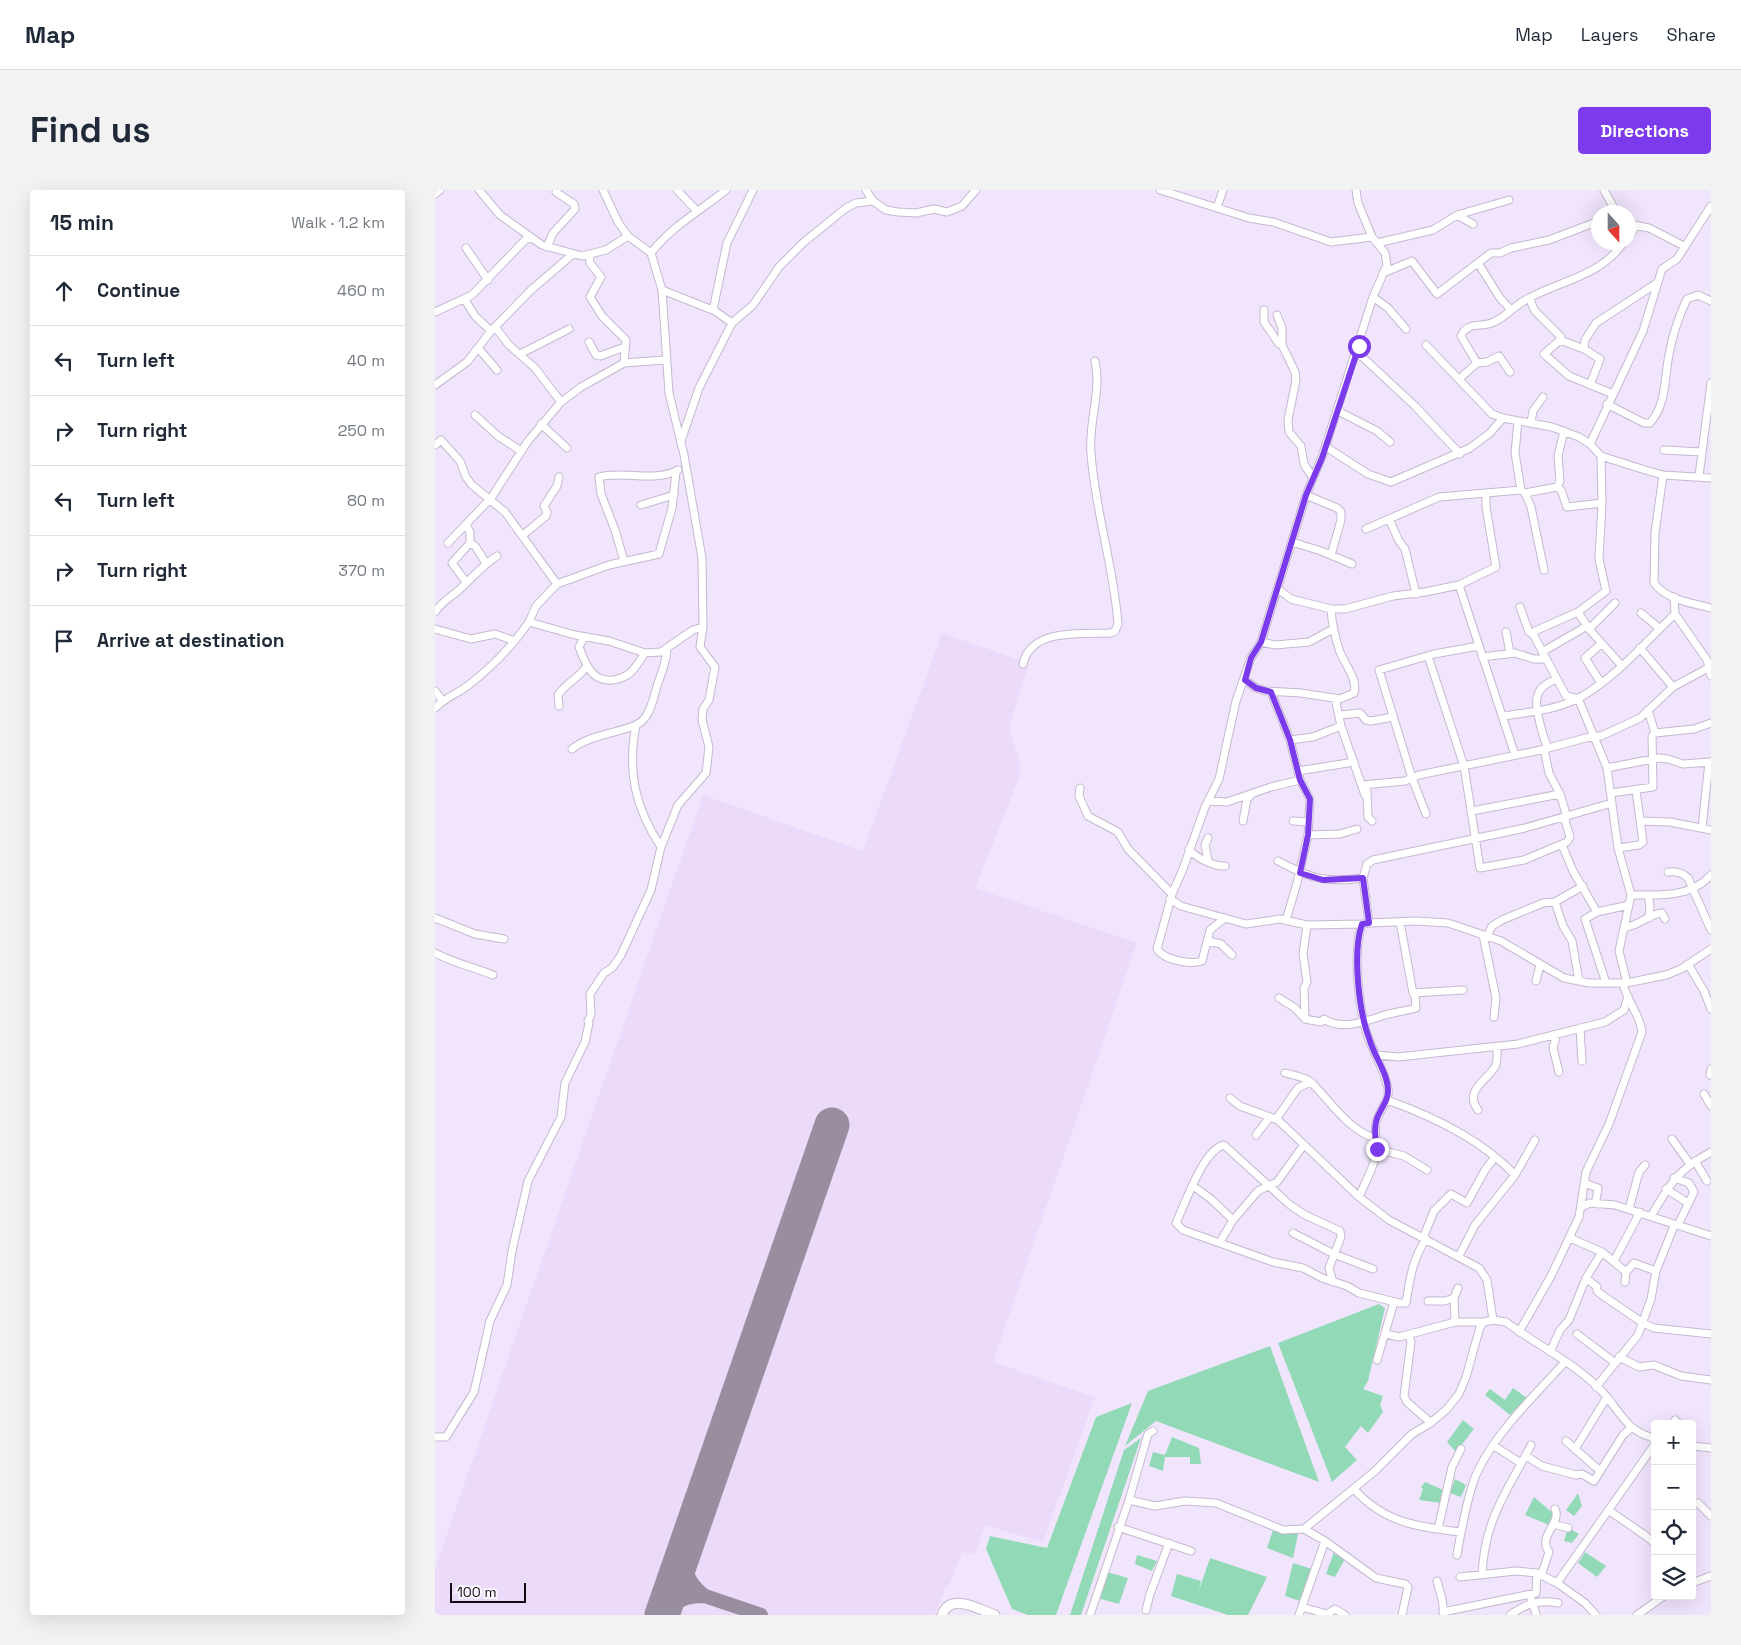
<!DOCTYPE html>
<meta charset="utf-8">
<style>
body{margin:0;font-family:"Space Grotesk",sans-serif;background:#f2f2f3;color:#1f2937}
.controls{position:absolute;right:15px;bottom:15px;display:grid;overflow:hidden;border-radius:5px;box-shadow:0 5px 20px #0002}
.controls button{width:45px;height:45px;display:grid;place-items:center;padding:0;border:0;border-bottom:1px solid #e0e1e3;background:#fff;color:#1f2937;font:25px sans-serif}
.compass{position:absolute;left:1156px;top:15px;width:45px;height:45px;border-radius:50%;background:#fff;box-shadow:0 5px 20px #0002;rotate:159deg}
.scale{position:absolute;left:15px;bottom:12px;width:76px;box-sizing:border-box;padding-left:5px;border:2px solid #100c14;border-top:0;font-size:14px;line-height:18px;white-space:nowrap;color:#100c14;-webkit-text-stroke:4px #faf5ff;paint-order:stroke}
.stop{position:absolute;width:15px;height:15px;margin:-11px;border:4px solid #7c3aed;border-radius:50%;background:#fff}
.stop.end{background:#7c3aed;border-color:#fff;box-shadow:0 1px 5px #0008}
.list{margin:0;padding:0;list-style:none}
h2{display:flex;justify-content:space-between;align-items:center;height:65px;margin:0;padding:0 20px;font-size:21px}
h2 small{font-size:16px;font-weight:400;color:#747a83}
.list li{display:grid;grid-template-columns:32px 1fr auto;gap:15px;align-items:center;box-sizing:border-box;height:70px;padding:0 20px;border-top:1px solid #e0e1e3}
.list b{display:block;font-size:19px;white-space:nowrap}
.list em{font-size:16px;font-style:normal;color:#747a83}
.icon{flex:none;width:28px;height:28px;fill:none;stroke:currentColor;stroke-width:2;stroke-linecap:round;stroke-linejoin:round}
.map{position:relative;flex:none;width:1276px;height:1425px;overflow:hidden;border-radius:5px}
header{display:flex;align-items:center;gap:30px;box-sizing:border-box;height:70px;padding:0 25px;background:#fff;border-bottom:1px solid #e0e1e3}
header strong{font-size:24px}
nav{display:flex;gap:28px;margin-inline-start:auto;font-size:18px}
.intro{display:flex;align-items:center;justify-content:space-between;box-sizing:border-box;height:120px;padding:0 30px}
h1{margin:0;font-size:35px}
.button{padding:12px 22px;border-radius:5px;background:#7c3aed;color:#fff;font-size:18px;font-weight:700}
main{display:flex;gap:30px;padding:0 30px}
aside{flex:1;background:#fff;border-radius:5px;box-shadow:0 5px 20px #0002}
.map>svg:first-child{display:block}
</style>
<header>
<strong>Map</strong>
<nav><a>Map</a><a>Layers</a><a>Share</a></nav>
</header>
<div class="intro"><h1>Find us</h1><a class="button">Directions</a></div>
<main>
<aside>
<h2>15 min<small>Walk · 1.2 km</small></h2>
<ul class="list">
<li><svg class="icon" aria-label="ahead" viewBox="0 0 24 24"><path d="M12 20V5M6 11l6-6 6 6"/></svg><div><b>Continue</b></div><em>460 m</em></li>
<li><svg class="icon" aria-label="left" viewBox="0 0 24 24"><path d="M17 20v-9H6M10 6l-5 5 5 5"/></svg><div><b>Turn left</b></div><em>40 m</em></li>
<li><svg class="icon" aria-label="right" viewBox="0 0 24 24"><path d="M7 20v-9h11M14 6l5 5-5 5"/></svg><div><b>Turn right</b></div><em>250 m</em></li>
<li><svg class="icon" aria-label="left" viewBox="0 0 24 24"><path d="M17 20v-9H6M10 6l-5 5 5 5"/></svg><div><b>Turn left</b></div><em>80 m</em></li>
<li><svg class="icon" aria-label="right" viewBox="0 0 24 24"><path d="M7 20v-9h11M14 6l5 5-5 5"/></svg><div><b>Turn right</b></div><em>370 m</em></li>
<li><svg class="icon" aria-label="arrive" viewBox="0 0 24 24"><path d="M6 21V4h12l-3 4 3 4H6"/></svg><div><b>Arrive at destination</b></div></li>
</ul>
</aside>
<div class="map">
<svg width="1276" height="1425" viewBox="0 0 1276 1425">
<rect width="100%" height="100%" fill="#f1e5fd"/>
<path fill="#ebdaf9" d="M507 443 594 473 574 538 586 576 585 585 540 698 702 753 558 1172 660 1207 608 1352 550 1335 539 1365 527 1362 514 1396H511L500 1425H0V1379L268 605 428 661Z"/>
<path fill="#92dab7" d="M944 1114 950 1118 933 1191 928 1199 948 1206 945 1215 948 1222 933 1243 926 1236 910 1257 922 1270 897 1292 843 1153Z
M835 1156 884 1292 721 1231 690 1256 713 1201Z
M1078 1198 1092 1208 1075 1225 1050 1205 1055 1199 1070 1210Z
M697 1213 621 1425H593L577 1419 551 1359 555 1346 612 1358 661 1227Z
M1028 1230 1039 1239 1021 1262 1012 1252Z
M737 1247 764 1258 766 1274H755V1267H730L728 1281 714 1276 718 1262 730 1265Z
M706 1248 646 1425H635L689 1260Z
M1020 1289 1031 1295 1026 1307 1015 1303Z
M990 1292 1008 1300 1007 1313 984 1310 988 1299 986 1297Z
M1143 1303 1147 1316 1139 1326 1131 1320Z
M1099 1307 1119 1324 1114 1335 1090 1325Z
M1133 1338 1144 1344 1137 1353 1129 1351Z
M838 1340 863 1344 858 1368 832 1358Z
M899 1362 910 1369 900 1387 891 1384Z
M1150 1362 1171 1376 1162 1387 1143 1373Z
M702 1365 722 1371 717 1381 700 1374Z
M775 1368 832 1387 813 1425H793L736 1406 742 1384 766 1391 764 1400Z
M858 1373 877 1379 865 1411 850 1406Z
M672 1382 693 1388 684 1414 662 1408Z"/>
<g fill="none" stroke-linecap="round" stroke-linejoin="round">
<path stroke="#988ea0" stroke-width="14" d="M248 1365C250 1383 255 1395 270 1406L326 1425
M229 1425C241 1410 251 1406 270 1406"/>
<path stroke="#988ea0" stroke-width="35" d="M227 1425 397 935"/>
<defs>
<path id="minor" d="M44 0 65 25 107 55 147 66 171 60 193 46
M168 0 183 32 193 46 216 63
M242 0 262 21
M431 0 438 11
M725 0 814 28 838 32 896 52 937 47 950 63 952 75 938 107 887 267 871 305 826 452 816 468 801 511 784 589 770 617 748 679 737 704 722 759C729 770 755 775 767 771L775 740 790 728
M921 0 923 13 937 47
M1169 0 1181 22
M0 4 5 0
M782 18 788 0
M1022 25 1038 34
M1194 34 1214 38 1249 56
M1194 46 1201 36
M942 53 998 40 1022 25 1074 10
M112 57 118 43 140 19 139 14 121 2
M31 58 53 90
M154 64 155 73 166 87 155 107 167 126 191 150 189 173
M1043 73 1065 108 1075 119
M948 83 977 71 1002 104 1056 63H1065L1076 58 1114 50 1164 31
M227 100 280 121 297 133
M938 107 953 118 971 139
M1094 108 1100 121 1126 147 1125 150 1149 159
M30 110 40 126 56 141 58 139
M278 120 292 53 318 0
M829 120V132L844 154 847 155
M0 122 37 105 92 48 95 49
M842 125 847 138V155L860 182 861 190 853 230 854 242 866 256 869 274 878 288
M1125 150 1109 164 1134 186 1178 204
M154 152 161 165 165 166 190 157
M991 155 1057 224 1068 228 1117 237 1144 247 1155 254 1166 266 1210 280 1228 285 1276 288
M44 159 62 180
M921 161 980 216 1025 264
M85 164 134 139
M1042 173 1026 146C1032 131 1048 138 1059 132 1072 126 1081 114 1094 108 1127 90 1166 86 1189 52
M1024 189 1042 173 1052 172 1064 166 1075 182
M0 195 32 172 56 141
M1155 195 1165 169 1149 159 1150 150 1161 133 1222 93
M126 212 100 178 74 155 60 137 96 100 138 64
M1172 214 1209 233H1215C1232 214 1229 188 1234 165 1237 147 1244 126 1252 109L1263 105 1276 111
M903 221 942 241 955 252
M40 225 63 246 86 261
M1083 231 1080 263 1086 300
M1096 232 1098 221 1108 207
M106 234 132 258
M246 251 264 198 297 133 318 115 344 77 369 52 411 18 421 13 438 11 451 20 463 22 481 23 499 19 512 22 527 16 541 0
M1155 254 1208 141 1227 79 1242 69 1276 16
M0 255 6 250 25 271 31 287 37 295 70 322 122 394
M891 257 933 284 956 292 1035 258 1055 243 1068 228
M1229 260 1267 262
M1228 285 1220 343 1219 393C1231 410 1257 413 1276 418
M1264 286 1276 193
M1122 297 1126 300 1132 317 1167 313
M1090 303 1096 317 1109 380
M871 305 902 318 906 322V330L896 365
M206 315 239 305
M954 329 964 351 970 359 981 404
M931 339 1004 307 1086 300 1090 303 1122 297 1125 291 1123 266 1129 241
M88 345 111 326 112 322 109 316 122 296 124 287
M857 352 886 361 917 374
M13 353 56 308 93 251 126 212 146 197 189 173 230 170
M35 353 40 356 51 373
M189 371 180 340 166 304 164 287C189 280 219 293 243 280
M31 392 17 373 35 353V342L31 335
M1024 395 1080 565
M843 399 856 409 896 419H910L958 406 990 402 1024 395 1061 377 1051 317V303
M1239 407 1240 424 1272 470 1276 486
M1085 417 1094 442 1098 444 1131 506 1140 508
M0 422C7 411 17 407 26 398 38 387 48 375 62 366
M1143 422 1154 439 1187 476
M1206 423 1224 438
M94 432 101 416 122 394 174 375 224 364 237 318 241 282
M0 439 36 449 60 444 77 450
M1154 439 1180 413
M1071 442 1075 463
M1098 444 1100 441 1143 422 1171 401 1164 369 1167 313 1166 266
M149 447 144 457C151 474 156 492 178 490 184 489 191 487 196 482 201 477 206 469 210 463
M826 452 840 455 874 452 898 439
M1205 458 1238 497
M1107 462 1152 436
M993 466 1029 576 1045 678 1089 670 1132 652 1135 647 1129 627
M1047 467 1080 463 1099 469H1111
M588 474C596 438 646 444 676 443L680 441 683 434C679 377 660 321 656 263 653 233 667 201 660 171
M810 490 821 498 831 501 866 503 905 509 919 503C923 489 910 475 905 462 900 448 897 434 896 419
M1166 493 1150 468 1166 454
M0 501 7 510
M836 502 855 550 865 590 875 609 873 645 862 693 851 730
M900 508 906 536 930 605
M1143 508 1172 578 1183 658 1196 705 1184 761 1192 793
M124 516 123 505C131 493 144 488 152 476
M0 518C11 507 24 503 35 494 58 476 78 455 94 432L140 445 174 451 210 463 226 462 258 440 268 437 267 368 249 265 234 203 227 100 216 63C237 36 265 21 291 0
M905 525 925 523 931 530 936 531 958 527
M1069 526C1094 522 1121 520 1144 508 1181 488 1209 453 1240 424
M201 535C192 581 200 618 226 657
M1220 543 1259 539 1276 533
M855 550 878 547 906 536
M1113 558C1108 547 1098 514 1103 504 1106 496 1113 493 1121 489
M137 559C157 542 197 543 209 529 216 521 219 507 222 496 226 484 232 471 232 459
M1109 559 1114 583 1125 604 1132 627
M1172 578 1223 568 1233 569 1248 574 1276 572
M863 581 919 572
M927 595 970 591 984 585 1106 560 1158 546H1166L1205 528 1238 497 1273 478
M645 598 644 606 653 626 683 642 693 659 737 704
M932 601 933 627 937 631
M1176 603 1218 597 1217 546 1220 543 1213 520
M773 611 792 612 836 597 865 590
M1037 621 1125 604
M991 624 977 588 944 480 999 464 1044 456
M808 631 812 609 817 604
M858 631 873 632
M1206 631 1235 632 1276 640
M1267 638 1274 572
M873 645 905 644 922 639
M773 648 770 655 773 671
M1127 655 1138 681 1162 722
M1183 658 1204 655 1208 652 1201 600
M754 659C759 667 780 677 790 676
M843 671C876 689 891 693 928 688
M1233 682C1241 681 1247 682 1253 688L1276 740
M1196 705C1225 705 1255 708 1276 685
M1213 705 1215 716 1214 728
M735 709 746 716 811 734 845 729 872 735 927 734
M1120 712 1128 736 1137 751 1144 791
M0 728 40 744 69 749
M965 732 978 803 1028 800
M934 733 928 688 932 674 938 670 1090 638 1177 613
M1189 738C1205 735 1216 723 1227 723L1230 729
M1048 745 1061 808 1059 827
M1052 746 1057 736 1067 730 1108 713 1120 712 1148 696
M773 751 786 754 797 765
M0 763C19 773 38 777 58 785
M1253 774 1269 801 1276 819
M1101 791 1105 775
M1171 793 1150 729 1162 722 1194 715
M844 808 860 818 870 829 886 832 889 829C907 841 931 831 950 825 960 822 971 821 981 818L980 804
M870 829 869 798 872 792 868 764 872 735
M1145 838 1147 871
M1122 844 1118 858 1124 882
M942 865 963 867 1083 854 1170 832 1189 820 1193 806
M850 883C857 885 870 887 876 892 896 912 912 939 941 949
M1275 885 1276 879
M1269 904 1276 916
M795 908 805 916 843 930 924 1007
M952 910C997 926 1047 950 1080 985
M1043 920C1029 901 1050 892 1060 877 1063 872 1062 863 1062 857
M841 929 863 898 875 892
M821 945 835 927
M1237 949 1255 974
M942 959 969 966 992 980
M1260 971 1272 991
M1239 988 1254 993 1259 1002 1243 1035
M1149 993 1163 998 1161 1010 1163 1014
M758 996 776 1009 798 1030
M1231 999 1253 1013
M1146 1017 1155 1013 1180 1015 1276 1046
M1194 1019 1204 982 1210 975
M1216 1026C1236 993 1241 981 1276 962
M858 1043 899 1064 938 1079
M988 1048 999 1021 1016 1004 1032 1013 1050 980 1060 967
M1135 1048 1167 1062 1191 1082 1190 1092
M785 1052 798 1030 823 1001 842 992 868 956
M1024 1066 1040 1035 1080 985 1100 950
M1179 1071 1205 1022
M1191 1082 1199 1073 1221 1081
M1151 1088 1162 1097V1101L1167 1105 1208 1133 1219 1138 1276 1144
M898 1092 894 1078 906 1047 905 1041 870 1025 855 1015 789 955C768 960 751 1012 741 1033L748 1040 838 1072 868 1078 887 1088 912 1096 924 1103 964 1113H971C975 1089 977 1070 991 1049
M1019 1108 1020 1132
M993 1111H1010L1019 1108 1023 1098
M1084 1142 1116 1086 1144 1027 1151 982 1174 934 1207 842C1205 824 1191 810 1188 793
M951 1144 964 1147 1020 1132H1049
M1142 1144 1179 1172
M974 1146 976 1152 969 1206 972 1212 996 1233
M1115 1162 1125 1140 1134 1130 1151 1088 1167 1062
M1184 1167 1204 1177 1219 1175 1246 1186 1276 1190
M942 1170 959 1112
M1161 1197 1203 1145 1216 1109 1221 1081 1239 1036
M1240 1230 1244 1234
M0 1247H11L39 1202 55 1131 72 1095 77 1061 93 991 126 927 130 893 150 852 154 833 153 831 156 825 155 804 169 783 177 778 186 765 216 700 226 657 243 615 271 583 274 557 267 530 268 519 274 510 280 477 265 457 268 437
M1220 1248C1195 1243 1187 1226 1172 1207 1145 1175 1104 1157 1071 1132L1058 1130 1052 1090 1044 1078 954 1030 924 1007C930 992 940 976 942 960 942 952 939 942 941 933 943 920 955 913 953 898 950 882 941 867 935 852 924 825 917 762 927 734L934 733 981 731 1013 733 1066 751 1129 788 1154 793H1192L1231 785 1246 779 1276 759
M1131 1251 1164 1280
M1059 1256 1086 1273
M1257 1256 1276 1258
M1140 1259 1172 1207
M1091 1266 1107 1276 1141 1285 1147 1284 1159 1291 1188 1245 1196 1238
M919 1299C949 1333 983 1337 1026 1342
M694 1310 720 1316 750 1311 781 1313 848 1340 869 1339 890 1351 941 1388 970 1394 973 1397 967 1425
M1263 1313 1276 1326
M1173 1320 1211 1346 1220 1354
M1118 1334 1133 1338
M683 1337 756 1361
M869 1339 940 1281 977 1244 994 1234 1011 1220 1024 1204 1031 1187 1045 1137 1049 1132 1058 1130
M1003 1339 1017 1277 1026 1259
M1022 1365C1026 1341 1031 1314 1039 1290 1055 1248 1100 1205 1130 1172
M1047 1384C1050 1328 1072 1302 1096 1255
M1106 1386 1114 1362C1102 1346 1127 1333 1120 1319
M1025 1387 1081 1381 1102 1383 1122 1393 1150 1413 1161 1425
M1002 1391 1007 1409 1009 1424
M1122 1393 1220 1254
M1257 1393 1276 1386
M1096 1408 1101 1424
M867 1417 892 1424 900 1419 910 1425
M711 1420 715 1404 734 1353
M1008 1422 1101 1403 1102 1383
M655 1425 694 1310 713 1244 718 1241
M864 1425 890 1351
M1075 1425C1091 1414 1103 1409 1123 1413
M1202 1425 1229 1406"/>
<path id="major" d="M507 1425C515 1402 544 1419 560 1425"/>
</defs>
<use href="#minor" stroke="#c5b8cf" stroke-width="9"/>
<use href="#major" stroke="#c5b8cf" stroke-width="11"/>
<use href="#minor" stroke="#fff" stroke-width="7"/>
<use href="#major" stroke="#fff" stroke-width="9"/>
</g>
<g fill="none" stroke-linecap="round" stroke-linejoin="round">
<path stroke="#7c3aed" stroke-width="6" d="M924 156 887 268 871 305 826 452 816 468 810 490 821 498 836 502 855 550 865 590 875 609 873 645 865 683 888 690 928 688 934 733 927 734C917 763 924 823 935 851 940 867 953 884 953 901 953 910 949 914 945 922 938 933 940 947 942 959"/>
</g>
</svg>
<div class="controls">
<button>+</button>
<button>−</button>
<button><svg class="icon" aria-label="locate" viewBox="0 0 24 24"><circle cx="12" cy="12" r="6"/><path d="M12 2v4M12 18v4M2 12h4M18 12h4"/></svg></button>
<button><svg class="icon" aria-label="layers" viewBox="0 0 24 24"><path d="M12 4l9 5-9 5-9-5zM3 14l9 5 9-5"/></svg></button>
</div>
<svg class="compass" viewBox="-18 -18 36 36"><path d="M0-13l5 13h-10z" fill="#e53935"/><path d="M0 13l5-13h-10z" fill="#747a83"/></svg>
<div class="scale">100 m</div>
<div class="stop" style="left:924px;top:156px"></div>
<div class="stop end" style="left:942px;top:959px"></div>
</div>
</main>
